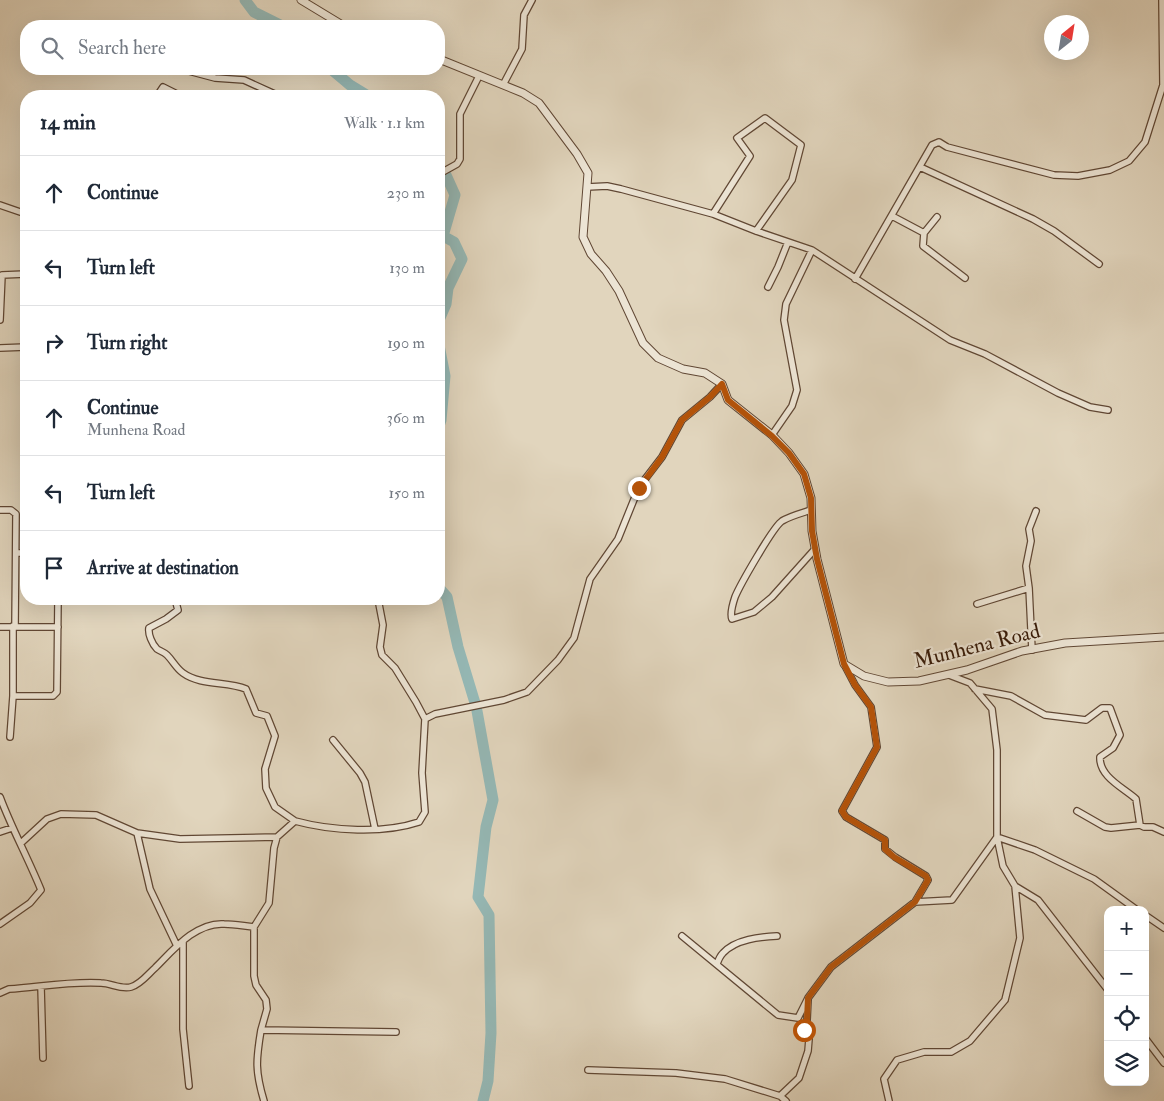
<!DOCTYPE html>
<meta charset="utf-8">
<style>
body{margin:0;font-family:"IM FELL Double Pica",serif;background:#f2f2f3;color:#1f2937}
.controls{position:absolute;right:15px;bottom:15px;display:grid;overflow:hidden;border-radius:10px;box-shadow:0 5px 20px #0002}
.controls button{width:45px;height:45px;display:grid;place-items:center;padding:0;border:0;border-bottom:1px solid #e0e1e3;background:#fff;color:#1f2937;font:25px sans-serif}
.compass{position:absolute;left:1044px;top:15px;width:45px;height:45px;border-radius:50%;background:#fff;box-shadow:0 5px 20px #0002;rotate:30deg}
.stop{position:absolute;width:15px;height:15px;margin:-11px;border:4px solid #b45309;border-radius:50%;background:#fff}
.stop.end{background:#b45309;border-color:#fff;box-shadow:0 1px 5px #0008}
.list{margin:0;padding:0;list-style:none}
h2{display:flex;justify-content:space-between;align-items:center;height:65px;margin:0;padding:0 20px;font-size:21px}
h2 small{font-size:16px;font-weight:400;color:#747a83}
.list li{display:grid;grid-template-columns:32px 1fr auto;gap:15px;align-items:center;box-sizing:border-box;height:75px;padding:0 20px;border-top:1px solid #e0e1e3}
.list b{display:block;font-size:19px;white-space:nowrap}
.list p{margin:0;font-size:16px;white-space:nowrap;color:#747a83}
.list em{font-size:16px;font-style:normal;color:#747a83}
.icon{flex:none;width:28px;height:28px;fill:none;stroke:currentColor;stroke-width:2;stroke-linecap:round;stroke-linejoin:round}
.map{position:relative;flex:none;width:1164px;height:1101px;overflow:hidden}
.search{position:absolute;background:#fff;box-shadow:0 5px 20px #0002;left:20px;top:20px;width:425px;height:55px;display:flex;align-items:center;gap:12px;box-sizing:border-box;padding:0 18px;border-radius:20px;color:#747a83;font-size:19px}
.panel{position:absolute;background:#fff;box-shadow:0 5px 20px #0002;left:20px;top:90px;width:425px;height:515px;border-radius:20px}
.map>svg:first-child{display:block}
</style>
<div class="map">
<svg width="1164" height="1101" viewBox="0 0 1164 1101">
<rect width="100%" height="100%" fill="#e1d5bd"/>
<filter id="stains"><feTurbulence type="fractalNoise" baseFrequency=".004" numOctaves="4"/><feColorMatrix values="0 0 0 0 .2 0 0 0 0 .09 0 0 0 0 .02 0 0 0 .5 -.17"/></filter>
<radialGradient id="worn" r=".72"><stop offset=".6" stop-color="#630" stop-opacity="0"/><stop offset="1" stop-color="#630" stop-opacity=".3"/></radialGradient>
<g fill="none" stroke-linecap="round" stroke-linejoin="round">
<path stroke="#95b8b5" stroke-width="11" d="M245 0 254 12 282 26
M331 69 350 85 368 96
M439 320 446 304 448 288 462 259 454 242 443 236 455 195 446 175
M439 345 445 376 441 420 439 426
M439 588 447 597 458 647 475 703
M477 711 493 800 486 827 478 897 489 915 491 1033 488 1081 483 1101"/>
<defs>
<path id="minor" d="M181 69 215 78 244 80 279 96
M503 85 522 49 524 15 532 0
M157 96 163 87 181 96
M920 167 1033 219 1054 231 1099 264
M439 174 457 164 460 159V114L479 76
M587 187 607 186 621 189 713 214 756 231 812 250 950 340 985 354 1058 393 1090 407 1108 410
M0 205 26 214
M713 214 750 156 737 138 765 118 801 145 792 180 756 231
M892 216 924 233 937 217
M924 233 923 246 965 278
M855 279 932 145 939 142 947 147 1054 175 1078 176 1110 170 1129 161 1145 142 1163 85 1162 0
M768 287 778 267 788 242
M0 320 2 275 26 274
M0 348 26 347
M772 435 792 406 797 390 784 320 786 304 812 250
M0 510H11L16 514 15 627
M811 510C802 513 790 516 782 521 773 527 740 585 735 597 733 603 730 614 732 619L754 612 772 597 815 549
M16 553H26
M175 599 178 610 166 619 149 628C148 634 152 644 157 649 160 651 164 652 167 655 173 661 176 668 183 673 201 686 227 681 246 689L256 713 267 716 275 736 265 769 266 788 275 807 295 821
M378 599 383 625 380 647 382 655 395 668 416 702 425 719
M977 604 1029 588
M0 627H58
M1032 650 1029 588 1026 566 1031 541 1029 529 1036 511
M844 664 855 685 871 707 877 747 842 811 846 817 885 840V849L895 857 926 876 928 880 915 902
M975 689 1011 696 1045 715 1086 720 1102 708H1110L1120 735 1113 748 1100 757C1099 777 1124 788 1136 799L1140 825 1144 827H1153L1164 832
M13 696H53L57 692 58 599
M10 737 13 696V626
M333 740 360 773 365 782 375 829
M0 797C12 829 28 858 41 890L30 903 0 924
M1077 811 1105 827 1111 828 1140 825
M0 832 12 828
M137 833 150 889 177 946
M277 837 274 848 269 903 254 927V976L256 985 266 1000 267 1009 261 1030 396 1032
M21 843 47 819 61 814 96 815 137 833 180 839 277 837 295 821C332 831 383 834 419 822L425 812 422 773 425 719 435 714 504 700 527 692 558 660 574 638 590 579 618 539 639 487 662 457 682 420 710 397 722 384
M1015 886 1038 900 1108 990
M1145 915 1164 928
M682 936 778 1015 798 1018 808 998 831 967 915 902 952 900 997 837 1035 850 1094 879 1137 910
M183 941V1029L189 1086
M717 964C718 961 720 956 723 953 736 939 760 937 777 936
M41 987 43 1058
M0 993 9 989C39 987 71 981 101 983 111 983 121 990 131 987 141 984 148 974 155 968 173 950 196 922 224 924 234 924 244 926 254 927
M261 1030C256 1060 255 1071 264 1101
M1145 1038 1164 1063
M588 1070 676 1073 725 1079 780 1096 786 1101
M780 1096 799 1078 808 1051 809 1039 804 1030 807 1020 808 1000
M889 1101 884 1079 897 1060 924 1052H951L970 1041 1005 1000 1020 938 1015 886 1003 866 997 837V750L992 709 970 683 949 675"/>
<path id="tertiary" d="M301 0 344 26
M439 59 523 93 539 103 577 154 588 173 583 237 591 254 606 271 619 291 643 343 658 358 683 369 705 373 722 384 728 400 772 435 789 453 804 474 811 498 812 531 817 559 844 664 864 676 888 682 919 681 967 670 1022 651 1065 643 1164 637"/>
</defs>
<use href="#minor" stroke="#604734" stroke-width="8"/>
<use href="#tertiary" stroke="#604734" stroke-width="9"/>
<use href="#minor" stroke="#ece4d4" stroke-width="5.5"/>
<use href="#tertiary" stroke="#ece4d4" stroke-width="7"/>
</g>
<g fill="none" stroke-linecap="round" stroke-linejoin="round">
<path stroke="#b45309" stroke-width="6" d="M639 488 662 457 682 420 710 397 722 384 728 400 772 436 789 453 804 474 811 498 812 531 817 559 844 664 855 685 871 707 877 747 842 811 846 817 885 840V849L894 857 926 876 928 880 915 902 831 967 808 998 807 1020 804 1030"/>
</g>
<g text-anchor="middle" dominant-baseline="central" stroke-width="4.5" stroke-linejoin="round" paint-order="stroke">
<g font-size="21" fill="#351806" stroke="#ece4d4">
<text transform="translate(977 646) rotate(-14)">Munhena Road</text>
</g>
</g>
<rect width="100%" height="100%" filter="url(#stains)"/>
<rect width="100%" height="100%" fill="url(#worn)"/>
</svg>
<div class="controls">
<button>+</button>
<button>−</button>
<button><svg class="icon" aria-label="locate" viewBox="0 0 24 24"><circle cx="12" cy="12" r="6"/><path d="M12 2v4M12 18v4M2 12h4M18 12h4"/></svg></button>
<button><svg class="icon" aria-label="layers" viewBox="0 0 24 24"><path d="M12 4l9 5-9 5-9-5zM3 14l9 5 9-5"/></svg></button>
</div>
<svg class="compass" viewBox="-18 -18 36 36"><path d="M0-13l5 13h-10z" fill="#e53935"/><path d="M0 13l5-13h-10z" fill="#747a83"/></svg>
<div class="stop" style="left:804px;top:1030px"></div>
<div class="stop end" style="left:639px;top:488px"></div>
<div class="search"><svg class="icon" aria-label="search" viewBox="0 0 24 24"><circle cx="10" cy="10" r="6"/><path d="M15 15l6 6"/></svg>Search here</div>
<section class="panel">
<h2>14 min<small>Walk · 1.1 km</small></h2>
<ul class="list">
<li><svg class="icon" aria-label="ahead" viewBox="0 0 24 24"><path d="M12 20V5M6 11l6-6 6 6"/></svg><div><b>Continue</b></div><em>230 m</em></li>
<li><svg class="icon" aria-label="left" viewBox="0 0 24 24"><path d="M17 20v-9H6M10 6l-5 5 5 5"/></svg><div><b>Turn left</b></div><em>130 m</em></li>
<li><svg class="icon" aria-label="right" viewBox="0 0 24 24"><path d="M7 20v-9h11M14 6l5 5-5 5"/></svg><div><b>Turn right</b></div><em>190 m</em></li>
<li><svg class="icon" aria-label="ahead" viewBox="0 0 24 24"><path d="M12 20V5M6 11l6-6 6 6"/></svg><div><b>Continue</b><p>Munhena Road</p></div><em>360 m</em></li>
<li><svg class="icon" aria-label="left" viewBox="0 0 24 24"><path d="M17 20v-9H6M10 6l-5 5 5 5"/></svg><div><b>Turn left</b></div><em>150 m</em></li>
<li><svg class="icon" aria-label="arrive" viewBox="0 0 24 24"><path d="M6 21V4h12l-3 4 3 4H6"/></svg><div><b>Arrive at destination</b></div></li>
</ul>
</section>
</div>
